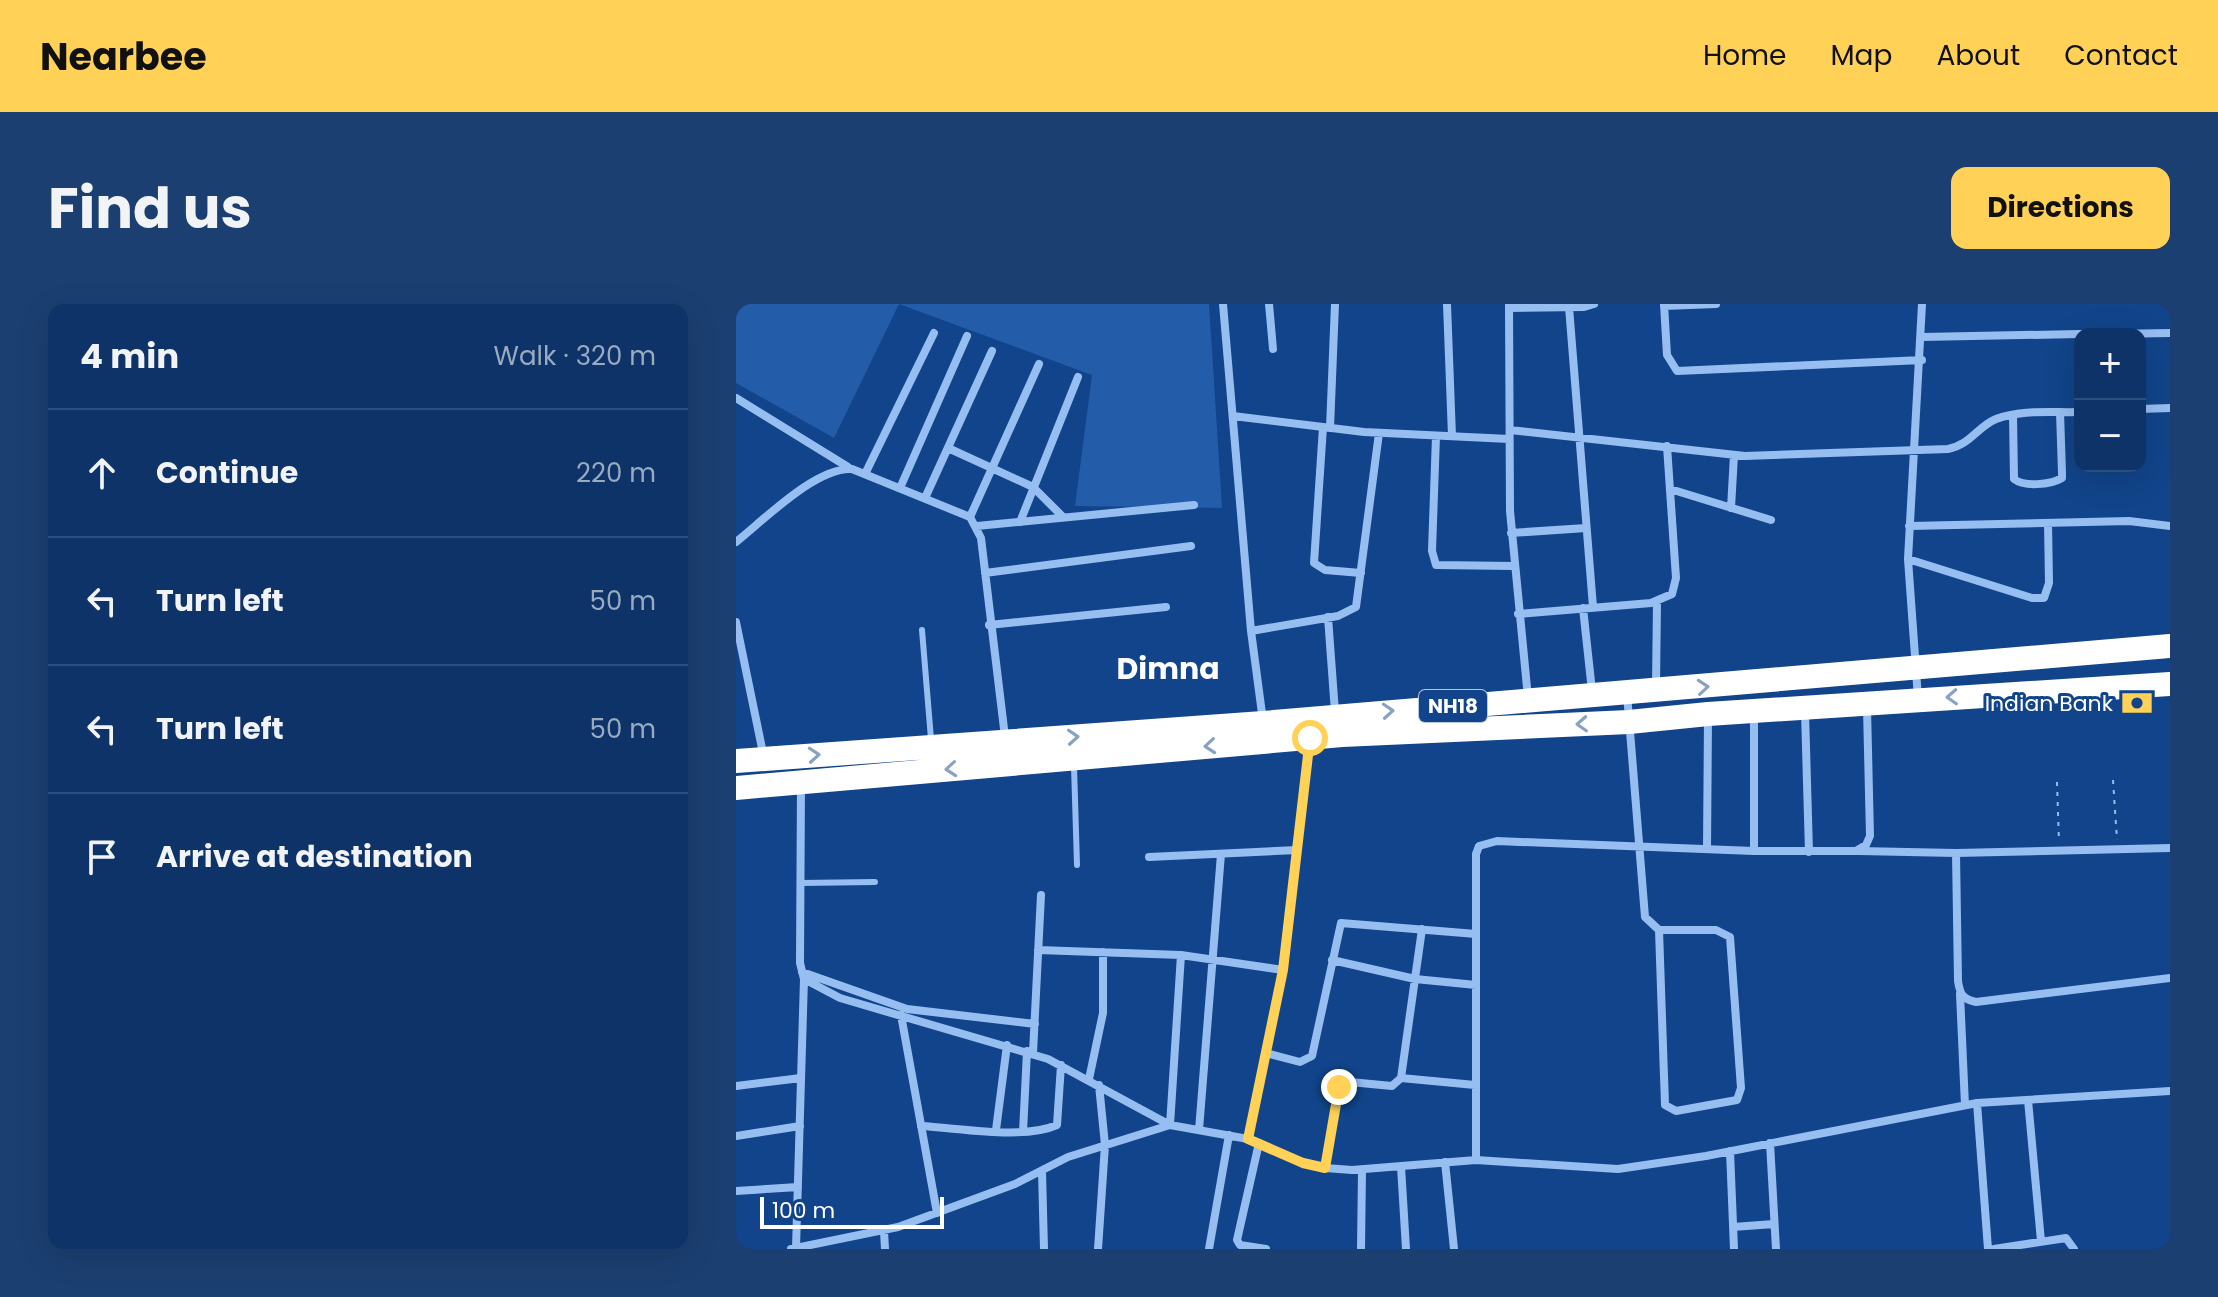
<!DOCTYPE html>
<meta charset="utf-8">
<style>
body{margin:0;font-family:Poppins,sans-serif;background:#1b3f71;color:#f1f3f6}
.controls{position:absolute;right:24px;top:24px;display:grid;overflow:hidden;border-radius:16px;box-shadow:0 8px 32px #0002}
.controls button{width:72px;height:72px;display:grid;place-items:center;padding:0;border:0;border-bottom:2px solid #2d4e7c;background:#0d3368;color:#f1f3f6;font:40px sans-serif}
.scale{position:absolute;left:24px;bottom:20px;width:184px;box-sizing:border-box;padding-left:8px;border:4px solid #fff;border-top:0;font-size:22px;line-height:28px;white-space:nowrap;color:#fff;-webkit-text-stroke:6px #11448a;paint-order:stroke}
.stop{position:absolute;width:24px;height:24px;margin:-18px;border:6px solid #ffd257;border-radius:50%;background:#fff}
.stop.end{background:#ffd257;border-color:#fff;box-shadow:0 2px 8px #0008}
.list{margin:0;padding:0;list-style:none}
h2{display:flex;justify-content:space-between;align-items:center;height:104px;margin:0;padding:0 32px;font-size:34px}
h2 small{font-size:26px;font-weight:400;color:#9aaac0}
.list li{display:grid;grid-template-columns:52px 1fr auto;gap:24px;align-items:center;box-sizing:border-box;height:128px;padding:0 32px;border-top:2px solid #2d4e7c}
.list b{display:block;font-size:30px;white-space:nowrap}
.list em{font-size:26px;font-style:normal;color:#9aaac0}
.icon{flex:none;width:44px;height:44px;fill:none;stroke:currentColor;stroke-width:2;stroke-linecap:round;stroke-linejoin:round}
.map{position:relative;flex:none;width:1434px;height:945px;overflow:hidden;border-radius:16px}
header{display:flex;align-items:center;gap:48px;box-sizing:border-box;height:112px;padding:0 40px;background:#ffd257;color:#111}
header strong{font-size:38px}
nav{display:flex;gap:44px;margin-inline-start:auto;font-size:28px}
.intro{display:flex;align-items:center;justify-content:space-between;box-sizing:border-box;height:192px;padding:0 48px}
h1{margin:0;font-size:56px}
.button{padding:20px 36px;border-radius:16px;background:#ffd257;color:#111;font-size:28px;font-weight:700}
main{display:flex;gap:48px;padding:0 48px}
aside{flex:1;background:#0d3368;border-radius:16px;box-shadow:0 8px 32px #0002}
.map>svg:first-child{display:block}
</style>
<header>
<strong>Nearbee</strong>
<nav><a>Home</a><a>Map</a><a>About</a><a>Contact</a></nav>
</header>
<div class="intro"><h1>Find us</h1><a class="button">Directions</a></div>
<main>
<aside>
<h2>4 min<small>Walk · 320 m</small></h2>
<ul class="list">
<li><svg class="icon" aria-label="ahead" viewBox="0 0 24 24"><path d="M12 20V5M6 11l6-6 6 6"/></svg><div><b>Continue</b></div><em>220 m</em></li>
<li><svg class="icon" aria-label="left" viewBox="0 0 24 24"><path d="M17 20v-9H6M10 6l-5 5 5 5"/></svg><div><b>Turn left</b></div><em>50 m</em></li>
<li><svg class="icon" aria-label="left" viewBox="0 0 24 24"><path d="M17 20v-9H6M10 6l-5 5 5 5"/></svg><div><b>Turn left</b></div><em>50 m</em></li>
<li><svg class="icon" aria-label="arrive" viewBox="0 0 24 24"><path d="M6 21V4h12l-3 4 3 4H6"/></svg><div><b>Arrive at destination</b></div></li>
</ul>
</aside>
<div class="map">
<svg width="1434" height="945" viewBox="0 0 1434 945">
<rect width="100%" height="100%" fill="#11448a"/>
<path fill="#235da9" d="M0 0H473L486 204 339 202 356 71 163 0 98 134 0 79Z"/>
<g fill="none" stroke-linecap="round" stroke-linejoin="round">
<path stroke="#97bef1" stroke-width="2" stroke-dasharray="4 6" stroke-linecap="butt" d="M1377 476 1381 536
M1321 478 1323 538"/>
<path stroke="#97bef1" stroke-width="6" d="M186 326 195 435
M338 462 341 561
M64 579 139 578"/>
<path stroke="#97bef1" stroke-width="8" d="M487 0 515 327 527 417
M533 0 537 45
M711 0 716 132
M773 0 774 207 792 394
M928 0 931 51 941 67 1186 56
M928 2 980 0
M833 3 857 303
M773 4 848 3 858 0
M1377 30 1434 29
M1186 33 1344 30
M0 94 112 163
M1404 105 1434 104
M1277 111 1278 175C1288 183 1314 181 1326 174V169L1324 108
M497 112 628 128 773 135
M587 123 578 259 589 266 625 269
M594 124 599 0
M774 126 1009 152 1212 145C1234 141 1241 123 1260 115 1285 105 1318 109 1344 108
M700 132 696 247 700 261 777 262
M212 144 297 183 327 213
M129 170 198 29
M164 184 231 32
M934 185 1035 216
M189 194 256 47
M995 204 998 151
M234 213 303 60
M284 218 342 73
M241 222 458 201
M1173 222 1393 217 1434 222
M775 229 850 224
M0 238C29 215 80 163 116 165L234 213 245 234 269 433
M1172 255 1296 294H1308L1313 279 1312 219
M249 269 455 242
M847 304 856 387
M782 310 915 299 936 290 940 274 931 142
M592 313 599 408
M0 318 28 454
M253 321 430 303
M515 327 602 312 620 303 643 129
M920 382 921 297
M891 390 909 613 923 626H980L994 633 1005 784 1001 796 940 807 929 801 923 626
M1182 394 1172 255 1186 0
M1018 408V547
M1069 408 1073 548
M65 479 64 659 68 675 104 694 312 755 434 821 512 835 567 859 589 864 616 866 740 856 882 865 970 852 1241 799 1434 787
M971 545 972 414
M1123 547 1220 549 1434 544
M1220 549 1222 677C1224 690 1226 695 1240 698L1434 674
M413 553 561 546
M302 646 445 651 547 666
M596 656 679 675 740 681
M66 668 171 705 299 720
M1224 690 1229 801
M165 711 201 909
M297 749 305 591
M530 749 564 758 576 752 605 619 740 630
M665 774 739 781
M353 775 367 709V648
M0 782 65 774
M1292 796 1305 937
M1241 799 1252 945
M185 822C224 824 287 836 321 821L325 761
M260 826 271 741
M463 826 485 550
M287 828 291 747
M0 832 64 822
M512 835 547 666 574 437
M523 839 501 936 504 941 530 945
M1034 839 1040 945
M994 847 998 945
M740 856V550L743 542 761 537 1018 547H1120L1130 541 1134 532 1131 404
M709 858 718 945
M665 862 670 945
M589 864 603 783 614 778 656 782 665 774 686 625
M306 867 308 945
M0 887 62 883
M997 923 1038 920
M148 927 149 945
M60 944 68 675
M55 945 162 923 279 880 332 853 434 821 445 651
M362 945 369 841 363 781
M473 945 493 831
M625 945 626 866
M1258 945 1330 934 1338 945"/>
<path stroke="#fff" stroke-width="24" d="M0 457 527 419 1434 342
M0 484 606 431 893 418 972 410 1434 380"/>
</g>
<defs><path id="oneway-chevron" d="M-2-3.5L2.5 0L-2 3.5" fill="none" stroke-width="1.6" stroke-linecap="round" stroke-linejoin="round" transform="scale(2)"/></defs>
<g stroke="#88a2c4">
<use href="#oneway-chevron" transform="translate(967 383) rotate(-5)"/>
<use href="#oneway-chevron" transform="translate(1216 393) rotate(177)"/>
<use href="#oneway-chevron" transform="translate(652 407) rotate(-4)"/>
<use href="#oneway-chevron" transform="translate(846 420) rotate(177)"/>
<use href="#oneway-chevron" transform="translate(337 433) rotate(-4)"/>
<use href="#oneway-chevron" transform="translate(474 442) rotate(175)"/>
<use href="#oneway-chevron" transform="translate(78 451) rotate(-4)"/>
<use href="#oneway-chevron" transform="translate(215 465) rotate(175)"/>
</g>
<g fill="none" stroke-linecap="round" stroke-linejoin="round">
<path stroke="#ffd257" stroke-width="10" d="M574 434 547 666 512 835 567 859 589 864 603 783"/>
</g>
<defs>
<symbol id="bank-bare" viewBox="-9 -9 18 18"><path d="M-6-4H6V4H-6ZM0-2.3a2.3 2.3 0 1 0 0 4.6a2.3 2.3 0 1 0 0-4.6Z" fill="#ffd257" stroke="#11448a" stroke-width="2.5" paint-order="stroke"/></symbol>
</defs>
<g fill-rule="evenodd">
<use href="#bank-bare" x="1379" y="377" width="44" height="44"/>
</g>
<g text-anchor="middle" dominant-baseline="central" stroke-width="6" stroke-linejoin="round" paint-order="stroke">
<rect fill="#11448a" stroke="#b8c7dc" stroke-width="2" x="683" y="386" width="68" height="32" rx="6"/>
<g font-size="20" font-weight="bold" fill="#fff">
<text x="717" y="402">NH18</text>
</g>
<g font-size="22" fill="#fff" stroke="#11448a" text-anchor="end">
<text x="1377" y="399">Indian Bank</text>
</g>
<g font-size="30" font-weight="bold" fill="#fff" stroke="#11448a">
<text x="432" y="364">Dimna</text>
</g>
</g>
</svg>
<div class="controls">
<button>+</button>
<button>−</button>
</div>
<div class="scale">100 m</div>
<div class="stop" style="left:574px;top:434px"></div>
<div class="stop end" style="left:603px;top:783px"></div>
</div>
</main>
